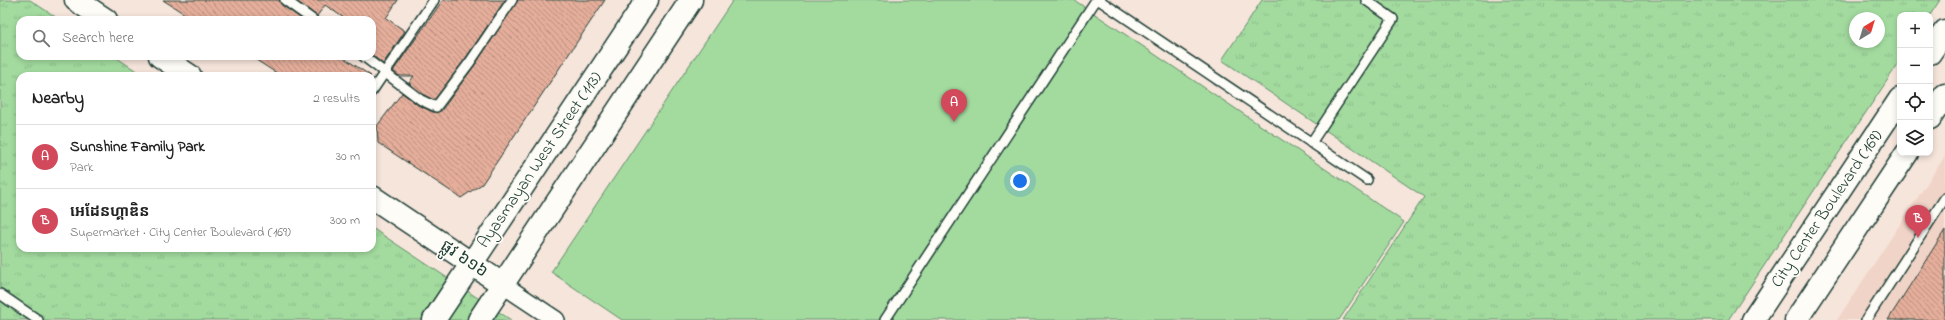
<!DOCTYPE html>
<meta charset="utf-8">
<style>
body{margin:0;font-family:"Indie Flower","Noto Sans Khmer",sans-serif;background:#f2f2f2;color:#222}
.controls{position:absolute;right:12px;top:12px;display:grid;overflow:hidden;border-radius:8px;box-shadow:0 2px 6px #0003}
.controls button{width:36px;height:36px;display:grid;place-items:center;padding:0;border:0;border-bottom:1px solid #e0e0e0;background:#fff;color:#222;font:20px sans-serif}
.compass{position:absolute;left:1849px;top:12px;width:36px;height:36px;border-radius:50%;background:#fff;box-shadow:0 2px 6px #0003;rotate:38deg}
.you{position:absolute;left:1020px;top:181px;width:14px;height:14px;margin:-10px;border:3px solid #fff;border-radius:50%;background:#1a73e8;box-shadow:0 0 0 6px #1a73e833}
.badge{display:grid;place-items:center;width:26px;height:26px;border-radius:50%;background:#d1495b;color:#fff;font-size:13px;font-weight:700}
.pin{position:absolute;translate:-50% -33px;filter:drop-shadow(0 1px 2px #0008)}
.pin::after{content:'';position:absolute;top:21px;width:14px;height:12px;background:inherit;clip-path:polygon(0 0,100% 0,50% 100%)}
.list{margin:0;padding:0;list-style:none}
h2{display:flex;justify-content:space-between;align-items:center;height:52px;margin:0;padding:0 16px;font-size:17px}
h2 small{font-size:13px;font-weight:400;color:#767676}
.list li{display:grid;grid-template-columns:26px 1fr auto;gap:12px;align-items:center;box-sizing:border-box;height:64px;padding:0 16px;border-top:1px solid #e0e0e0}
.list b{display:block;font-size:15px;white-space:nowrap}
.list p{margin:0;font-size:13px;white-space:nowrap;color:#767676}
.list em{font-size:13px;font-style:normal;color:#767676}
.icon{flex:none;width:22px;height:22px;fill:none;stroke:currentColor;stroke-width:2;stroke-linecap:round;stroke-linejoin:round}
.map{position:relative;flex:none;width:1945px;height:320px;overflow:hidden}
.search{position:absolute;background:#fff;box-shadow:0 2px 6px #0003;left:16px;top:16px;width:360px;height:44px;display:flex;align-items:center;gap:10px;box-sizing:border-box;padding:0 14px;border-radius:12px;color:#767676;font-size:15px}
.panel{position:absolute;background:#fff;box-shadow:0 2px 6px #0003;left:16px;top:72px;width:360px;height:180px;border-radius:12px}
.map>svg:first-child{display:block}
</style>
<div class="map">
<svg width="1945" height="320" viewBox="0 0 1945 320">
<defs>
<pattern id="grass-tufts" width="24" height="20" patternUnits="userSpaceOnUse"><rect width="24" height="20" fill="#a3db9f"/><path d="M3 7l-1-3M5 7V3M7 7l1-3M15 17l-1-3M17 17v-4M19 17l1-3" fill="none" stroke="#8cbd8a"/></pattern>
<pattern id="building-back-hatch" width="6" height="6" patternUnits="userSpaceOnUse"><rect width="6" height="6" fill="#e5ae9b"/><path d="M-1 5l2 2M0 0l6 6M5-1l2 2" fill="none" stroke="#b98f7f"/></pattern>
</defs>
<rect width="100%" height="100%" fill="#f6e5db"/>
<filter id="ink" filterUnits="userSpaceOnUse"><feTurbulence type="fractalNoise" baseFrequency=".025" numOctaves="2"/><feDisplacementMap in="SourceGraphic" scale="8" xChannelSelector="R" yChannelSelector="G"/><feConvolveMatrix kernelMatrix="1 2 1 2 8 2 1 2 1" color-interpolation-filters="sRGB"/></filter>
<g filter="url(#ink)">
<path fill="#f1d4c8" d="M1945 156V320H1837Z"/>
<path fill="url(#grass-tufts)" stroke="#618c6a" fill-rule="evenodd" d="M0 0H30L60 20H20V56H114L144 76H20V248H372V228L511 320H0Z
M1262 0H1940L1930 15H1900V61L1728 320H1343L1424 197 1222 60ZM1855 18H1879V42H1855Z"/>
<path fill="#a3db9f" stroke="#618c6a" d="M733 0H1074L1404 222 1339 320H622L551 272Z"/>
<path fill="url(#building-back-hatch)" stroke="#1f3d34" d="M163 0H279L282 5 303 20H194Z
M295 0H398L386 18 405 31 383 64 372 55V20H347L325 5 317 16Z
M443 0H505L465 59 434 100 424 95 409 83 414 76H399L393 71Z
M518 0H605L482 184 461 198 378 143 377 126 402 93 418 105 433 112 441 111 475 65Z
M250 56H341L371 76H281Z
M1945 230V320H1888Z"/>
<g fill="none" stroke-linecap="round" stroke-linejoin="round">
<defs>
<path id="lane" d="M285 0 313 20
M1099 0 1367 180
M363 56 421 100 436 107 470 62 512 0
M372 91 434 0
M1311 143 1393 19 1366 0
M0 294 38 320
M885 320 1096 0
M1866 320 1945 198"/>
<path id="street" d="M502 284 556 320"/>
<path id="secondary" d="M76 0 106 20
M1930 53 1945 31
M160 56 190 76
M1930 118 1945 95
M372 197 502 284
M434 320 647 0
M479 320 691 0
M1753 320 1900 99
M1796 320 1907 153"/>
</defs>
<use href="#lane" stroke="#1f3d34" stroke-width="12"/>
<use href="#street" stroke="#1f3d34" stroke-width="20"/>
<use href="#secondary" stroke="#1f3d34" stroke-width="25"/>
<use href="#lane" stroke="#fdfcf7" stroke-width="9"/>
<use href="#street" stroke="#fdfcf7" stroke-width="17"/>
<use href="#secondary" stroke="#fdfcf7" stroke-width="22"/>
</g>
</g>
<g text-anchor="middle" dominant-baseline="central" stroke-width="3.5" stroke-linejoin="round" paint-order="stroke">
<g font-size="17" fill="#1f3d34" stroke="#fdfcf7">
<text transform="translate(540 160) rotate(-56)">Ayasmayan West Street (113)</text>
<text transform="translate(1827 209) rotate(-56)">City Center Boulevard (169)</text>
<text transform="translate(464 259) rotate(34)">ផ្លូវ ៦១៦</text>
</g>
</g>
</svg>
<div class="controls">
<button>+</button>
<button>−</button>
<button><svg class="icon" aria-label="locate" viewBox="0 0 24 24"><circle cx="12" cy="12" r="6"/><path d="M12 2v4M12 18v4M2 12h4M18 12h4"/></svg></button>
<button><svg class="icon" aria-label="layers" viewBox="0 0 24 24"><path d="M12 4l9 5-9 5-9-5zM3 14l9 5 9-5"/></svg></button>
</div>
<svg class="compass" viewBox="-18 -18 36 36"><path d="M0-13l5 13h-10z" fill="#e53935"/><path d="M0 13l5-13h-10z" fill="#767676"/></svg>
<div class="you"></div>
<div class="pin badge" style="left:954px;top:122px">A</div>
<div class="pin badge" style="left:1918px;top:238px">B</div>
<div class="search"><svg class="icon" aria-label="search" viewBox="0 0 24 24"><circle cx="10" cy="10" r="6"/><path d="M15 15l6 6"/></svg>Search here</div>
<section class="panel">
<h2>Nearby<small>2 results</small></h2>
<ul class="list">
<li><span class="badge">A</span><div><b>Sunshine Family Park</b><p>Park</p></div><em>30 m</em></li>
<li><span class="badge">B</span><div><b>អេដែនហ្គាឌិន</b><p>Supermarket · City Center Boulevard (169)</p></div><em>300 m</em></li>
</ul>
</section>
</div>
